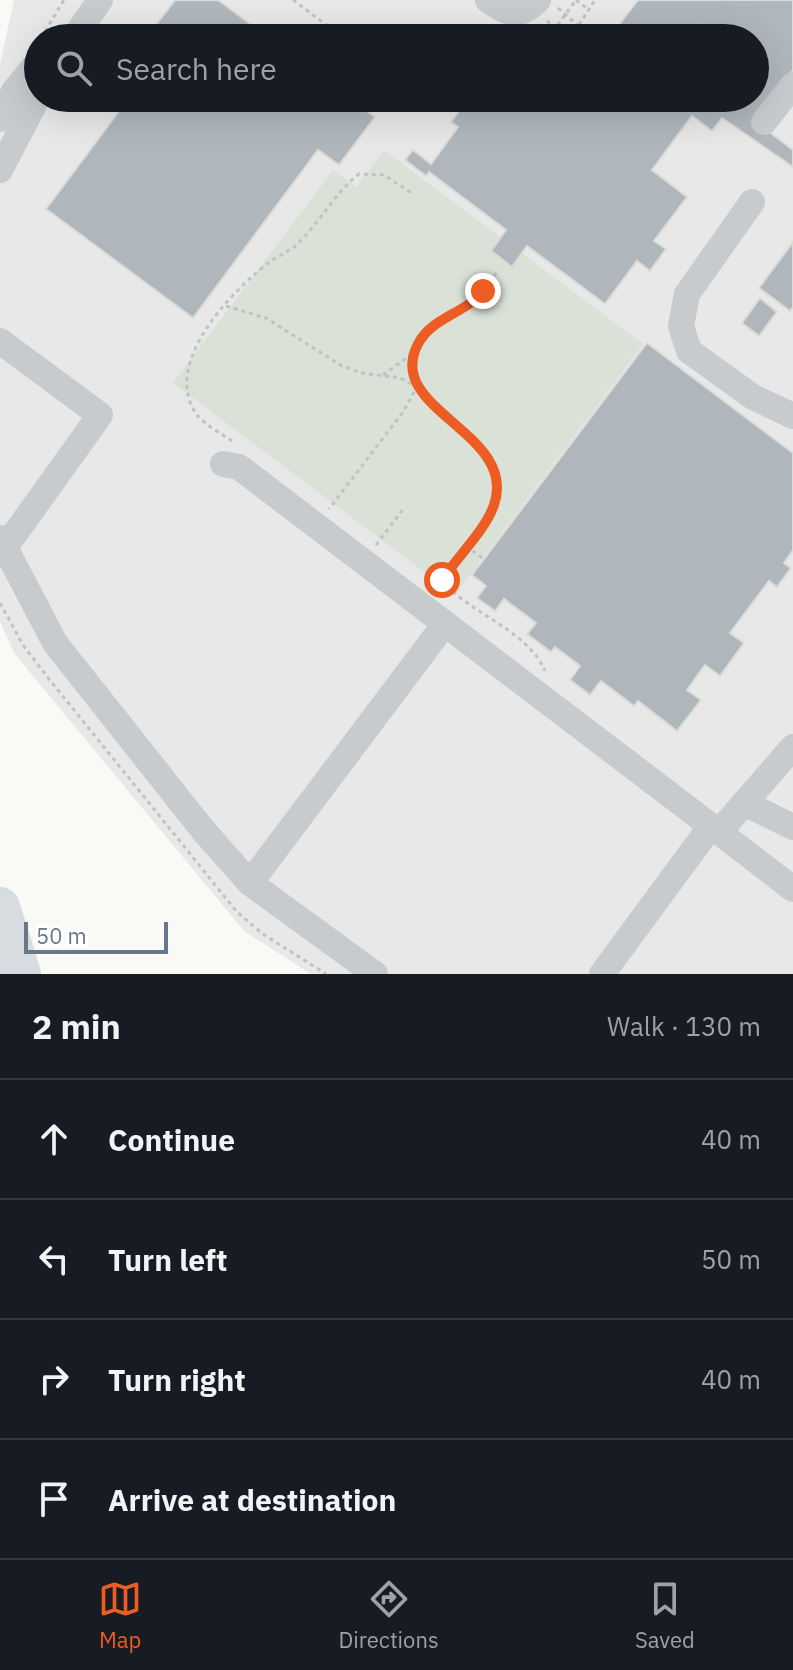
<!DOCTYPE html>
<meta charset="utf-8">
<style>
body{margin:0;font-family:"IBM Plex Sans",sans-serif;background:#242831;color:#f1f3f6}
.scale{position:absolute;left:24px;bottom:20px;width:144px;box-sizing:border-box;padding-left:8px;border:4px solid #667889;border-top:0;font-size:22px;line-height:28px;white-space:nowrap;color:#667889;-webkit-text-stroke:6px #fff;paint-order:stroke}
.stop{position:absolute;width:24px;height:24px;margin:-18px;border:6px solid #ed5c22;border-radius:50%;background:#fff}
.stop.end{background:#ed5c22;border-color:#fff;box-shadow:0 2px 8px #0008}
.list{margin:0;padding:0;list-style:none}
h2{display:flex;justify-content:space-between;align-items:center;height:104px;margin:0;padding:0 32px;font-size:34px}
h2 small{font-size:26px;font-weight:400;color:#9ea1a6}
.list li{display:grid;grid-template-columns:52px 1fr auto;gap:24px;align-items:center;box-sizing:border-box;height:120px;padding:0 32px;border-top:2px solid #363941}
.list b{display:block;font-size:30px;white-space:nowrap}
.list em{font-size:26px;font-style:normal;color:#9ea1a6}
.icon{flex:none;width:44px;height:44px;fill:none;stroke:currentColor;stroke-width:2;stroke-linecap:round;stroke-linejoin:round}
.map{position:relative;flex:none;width:793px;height:974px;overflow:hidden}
.search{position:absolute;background:#171b24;box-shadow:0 8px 32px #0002;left:24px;right:24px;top:24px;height:88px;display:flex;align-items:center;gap:20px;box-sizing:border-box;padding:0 28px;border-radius:44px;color:#9ea1a6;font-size:30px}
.sheet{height:584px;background:#171b24}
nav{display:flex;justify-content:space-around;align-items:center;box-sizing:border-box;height:112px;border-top:2px solid #363941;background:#171b24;font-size:22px;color:#9ea1a6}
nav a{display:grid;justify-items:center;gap:4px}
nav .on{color:#ed5c22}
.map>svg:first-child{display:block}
</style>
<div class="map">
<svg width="793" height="974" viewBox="0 0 793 974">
<rect width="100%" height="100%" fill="#f9f9f6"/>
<path fill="#e7e8e7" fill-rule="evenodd" d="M14 0H793V974H311L244 931 14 653 0 621V64ZM38 38H755V98H38Z"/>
<path fill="#dae1d7" d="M384 150 643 344 455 595 173 383 333 170 356 187Z"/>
<path fill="#afb7bd" stroke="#dbdbd9" stroke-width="2" d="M175 0H218L269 38H146Z
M638 0H793V70L755 121 793 150V167L722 118 712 131 692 116 652 170 687 197 654 241 666 249 650 271 637 261 605 304 527 246 512 267 491 251 506 230 429 172 426 176 405 160 413 150 431 164 458 127 451 122 468 99 475 105 480 98H558L575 111 584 98H755V38H609Z
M580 27 591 35 588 38 573 37Z
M129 98H350L375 117 339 165 318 150 193 318 46 209Z
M793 242V307L790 311 759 288Z
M760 298 777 312 759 336 742 323Z
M647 343 793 453V550L784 563 791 568 777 587 769 581 730 633 744 643 720 676 705 665 687 690 701 700 677 731 638 701 634 706 601 681 590 695 570 680 580 666 555 647 551 652 527 634 536 623 504 599 495 611 477 598 486 586 472 575Z"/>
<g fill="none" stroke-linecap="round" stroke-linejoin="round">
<path stroke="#c0c3c5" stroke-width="3" stroke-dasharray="4 4" stroke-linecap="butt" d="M293 0 344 38
M576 0 589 10
M558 8 592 38
M547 21 569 38
M531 31 540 38
M41 38 64 0
M462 38 468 30 485 27
M548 38 576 0
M570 38 595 0
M226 306 266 318 342 366 362 373 400 378 417 387 403 412 329 509
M417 346 413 358 417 387 486 453 497 483 493 508 434 588
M383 375 409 356 432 325 474 303 499 269
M232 441C222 434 205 425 197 415 161 365 229 294 268 263 276 257 286 253 294 247 319 225 333 194 359 174L384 175 413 194
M376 545 404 508
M466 546 484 559
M442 580C466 612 527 629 545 671
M0 603 23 645 49 679 237 912 263 934 326 974"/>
<path stroke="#c7cbce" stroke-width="26" d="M488 0C510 15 518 19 538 0
M74 38 100 0
M0 119 14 91 38 62
M764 122 793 85
M0 170 38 97
M752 202 687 294 681 326 689 351 753 397 793 416
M0 341 100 415 4 549
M223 464 239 467 711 826 602 974
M0 538 55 643 203 830 250 883 375 974
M744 803 793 827
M711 826 793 889
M719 832 793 747
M250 883 444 625"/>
<path stroke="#d6dce0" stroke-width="40" d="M0 907 21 974"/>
</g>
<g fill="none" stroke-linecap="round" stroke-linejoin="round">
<path stroke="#ed5c22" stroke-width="10" d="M442 580C457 557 485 531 494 505 519 432 383 410 418 344 432 317 465 314 483 291"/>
</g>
</svg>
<div class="scale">50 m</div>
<div class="stop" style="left:442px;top:580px"></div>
<div class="stop end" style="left:483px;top:291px"></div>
<div class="search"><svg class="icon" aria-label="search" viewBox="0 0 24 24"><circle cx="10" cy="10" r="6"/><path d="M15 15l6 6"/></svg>Search here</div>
</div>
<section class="sheet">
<h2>2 min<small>Walk · 130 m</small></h2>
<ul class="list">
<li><svg class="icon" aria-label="ahead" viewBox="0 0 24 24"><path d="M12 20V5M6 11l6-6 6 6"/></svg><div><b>Continue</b></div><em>40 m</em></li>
<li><svg class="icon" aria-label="left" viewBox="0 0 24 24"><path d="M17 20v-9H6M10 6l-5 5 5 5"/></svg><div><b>Turn left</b></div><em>50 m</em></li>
<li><svg class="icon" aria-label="right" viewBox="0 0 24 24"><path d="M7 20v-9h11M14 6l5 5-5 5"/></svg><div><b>Turn right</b></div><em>40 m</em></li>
<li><svg class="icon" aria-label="arrive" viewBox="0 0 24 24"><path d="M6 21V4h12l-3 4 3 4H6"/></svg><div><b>Arrive at destination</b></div></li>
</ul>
</section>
<nav>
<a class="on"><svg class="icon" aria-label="map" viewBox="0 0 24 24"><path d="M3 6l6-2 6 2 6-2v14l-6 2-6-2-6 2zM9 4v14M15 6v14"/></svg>Map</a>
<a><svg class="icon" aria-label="directions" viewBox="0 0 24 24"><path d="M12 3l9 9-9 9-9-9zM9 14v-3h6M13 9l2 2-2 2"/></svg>Directions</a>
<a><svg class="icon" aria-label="saved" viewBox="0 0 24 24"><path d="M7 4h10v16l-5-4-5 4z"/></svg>Saved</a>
</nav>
